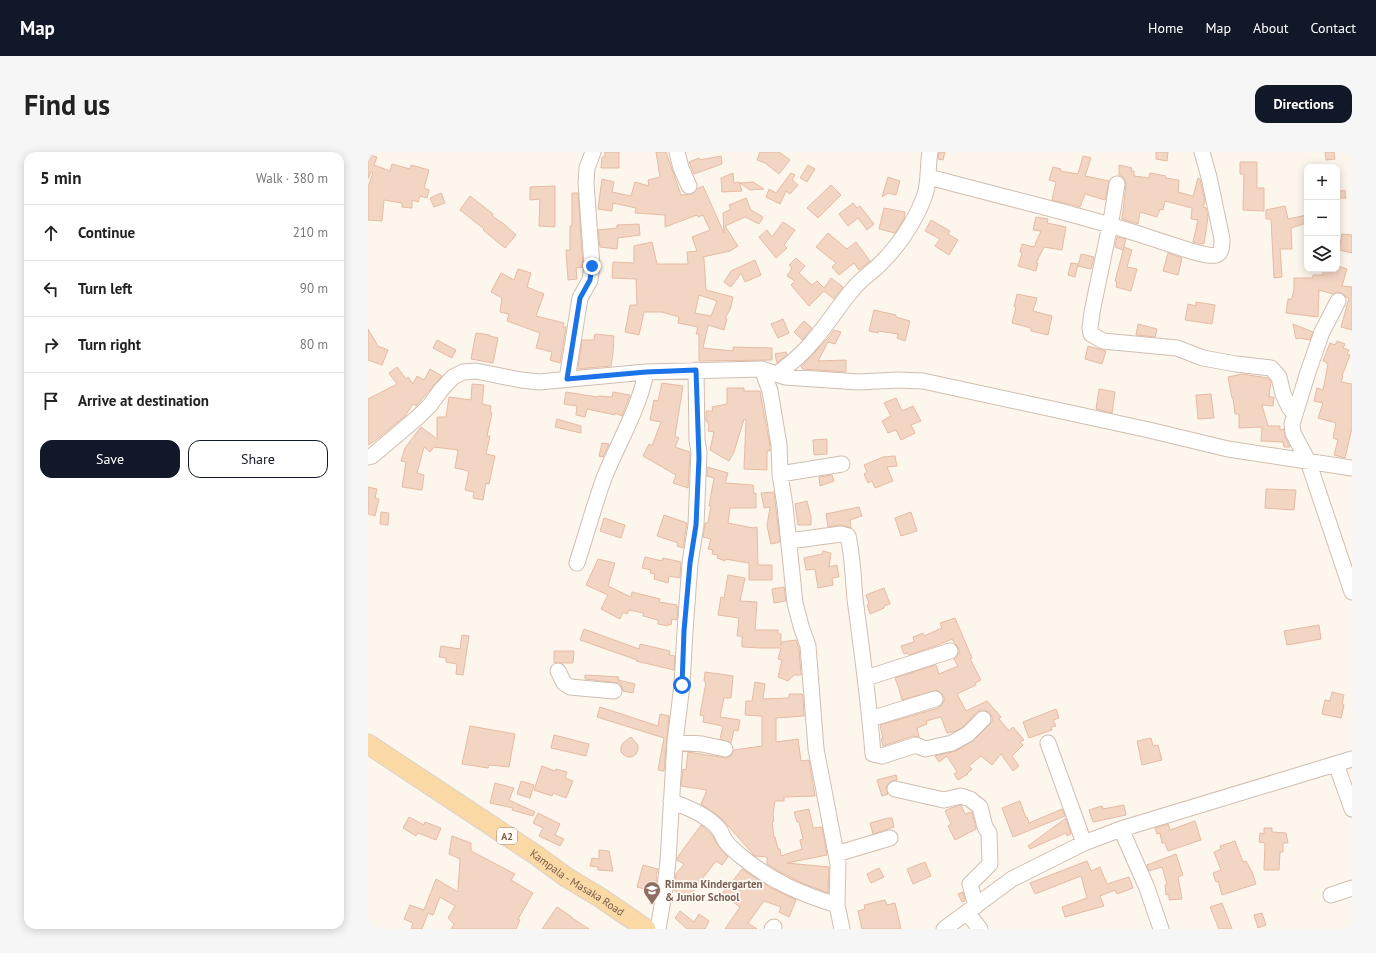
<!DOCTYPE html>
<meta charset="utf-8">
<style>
body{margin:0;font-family:"PT Sans",sans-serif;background:#f6f6f6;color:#222}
.controls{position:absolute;right:12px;top:12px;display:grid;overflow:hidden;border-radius:8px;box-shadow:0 2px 10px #0003}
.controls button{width:36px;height:36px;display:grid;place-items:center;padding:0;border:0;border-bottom:1px solid #e0e0e0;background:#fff;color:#222;font:20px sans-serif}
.stop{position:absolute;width:12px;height:12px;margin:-9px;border:3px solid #1a73e8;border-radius:50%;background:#fff}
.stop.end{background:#1a73e8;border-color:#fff;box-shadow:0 1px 4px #0008}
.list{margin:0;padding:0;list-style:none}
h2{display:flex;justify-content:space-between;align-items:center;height:52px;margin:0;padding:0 16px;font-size:17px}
h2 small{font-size:13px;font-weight:400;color:#767676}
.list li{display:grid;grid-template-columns:26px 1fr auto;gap:12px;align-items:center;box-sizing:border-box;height:56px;padding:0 16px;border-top:1px solid #e0e0e0}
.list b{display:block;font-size:15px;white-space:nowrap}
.list em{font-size:13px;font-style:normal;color:#767676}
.actions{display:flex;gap:8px;padding:12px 16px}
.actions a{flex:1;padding:9px 0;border:1px solid #111827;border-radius:12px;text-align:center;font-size:14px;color:#111827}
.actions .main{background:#111827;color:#fff}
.icon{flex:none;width:22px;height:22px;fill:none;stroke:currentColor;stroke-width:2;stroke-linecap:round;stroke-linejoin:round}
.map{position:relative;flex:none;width:984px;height:777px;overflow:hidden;border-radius:12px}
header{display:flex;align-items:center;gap:24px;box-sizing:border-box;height:56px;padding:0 20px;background:#111827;color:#fff}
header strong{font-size:19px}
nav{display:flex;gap:22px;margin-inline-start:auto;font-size:14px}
.intro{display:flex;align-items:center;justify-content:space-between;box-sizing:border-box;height:96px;padding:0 24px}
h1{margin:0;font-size:28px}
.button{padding:10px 18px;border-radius:12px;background:#111827;color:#fff;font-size:14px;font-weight:700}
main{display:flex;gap:24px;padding:0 24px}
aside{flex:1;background:#fff;border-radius:12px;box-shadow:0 2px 10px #0003}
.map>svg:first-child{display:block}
</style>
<header>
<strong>Map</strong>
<nav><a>Home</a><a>Map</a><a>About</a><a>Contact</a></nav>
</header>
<div class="intro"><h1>Find us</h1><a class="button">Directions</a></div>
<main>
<aside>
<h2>5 min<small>Walk · 380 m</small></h2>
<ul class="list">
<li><svg class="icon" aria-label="ahead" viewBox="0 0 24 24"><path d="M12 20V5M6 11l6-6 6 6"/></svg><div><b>Continue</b></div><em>210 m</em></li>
<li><svg class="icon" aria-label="left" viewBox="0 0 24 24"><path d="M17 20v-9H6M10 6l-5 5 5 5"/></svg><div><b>Turn left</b></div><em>90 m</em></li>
<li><svg class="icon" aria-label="right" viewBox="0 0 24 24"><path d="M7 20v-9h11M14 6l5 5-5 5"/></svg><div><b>Turn right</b></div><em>80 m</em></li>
<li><svg class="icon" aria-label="arrive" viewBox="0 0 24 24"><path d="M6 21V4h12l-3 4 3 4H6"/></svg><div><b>Arrive at destination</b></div></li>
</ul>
<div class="actions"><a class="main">Save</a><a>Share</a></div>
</aside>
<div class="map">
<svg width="984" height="777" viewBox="0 0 984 777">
<rect width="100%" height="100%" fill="#fdf6ec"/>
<path fill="#f3d5c3" stroke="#e6bba3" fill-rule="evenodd" d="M237 0H251V16H233L234 5H237Z
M288 0H298L313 43 324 42 329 37 335 34 356 81 355 61 363 57 361 53 378 46 383 58 395 65 391 72 377 65 357 74 370 94 362 99 335 105 336 107 338 138 365 145 363 155 357 167H359L356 178 340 173 335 196 365 199V195L404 196V208L331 209V182H328L330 175 310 171 311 165 294 160H276L271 183 257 180 262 153H269L268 127 244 126 245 110 266 111V94L284 90 289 112H320L319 100 329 99 324 85 342 78 335 63 330 65 329 63 297 75V63L267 61 268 56 245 51 244 59 230 57 234 27 246 30 244 40 263 44 267 30 281 34 280 28 292 25ZM331 143 349 149 343 164 327 161Z
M392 0H411L422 8 411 22 397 11 389 8Z
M571 0H577L575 8 570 7Z
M788 0H800L799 9 788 7Z
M957 0H966L967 7 958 8Z
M2 3 9 5 6 13 22 19 24 12 42 17 43 13 61 18 56 36 61 38 59 46 52 44 50 50 44 48V56L34 55V51L16 48 14 69 0 68V35L5 21 3 20 0 27V8Z
M353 4 354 12 326 22 321 10 331 6 332 8Z
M715 4 723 6 717 24 741 29 737 48 717 42 712 55 684 48 688 30 681 28 685 15 693 17 692 19 710 22Z
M872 10H889V36H896V59L875 58 876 22H872Z
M440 13 447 17 439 30 432 26Z
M751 13 764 16 763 19H766V24L781 26 782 21 798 24 797 26 811 28 810 40 825 44 830 26 832 27 837 50 835 55 838 56 840 65 836 92 825 90 830 68 823 67 824 56 797 49 795 58 792 57 789 65 772 60 770 72 754 67 758 33 757 28 755 25 751 23Z
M365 21 366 31 371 30 374 39 354 40 353 26Z
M423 21 427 23 424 28 430 33 422 42 418 39 412 52 398 45 401 37 408 41Z
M520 25 532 29 528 43 520 41 514 45Z
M385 30 396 37 382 38 372 31Z
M463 33 473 43 450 66 439 56Z
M187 34V75L171 74 172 47 162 48V35Z
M977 38 978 46H969V40Z
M73 41 77 51 66 55 62 46Z
M204 41H210L215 114V115L208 116 209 127 200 128 198 98H202V74H204Z
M102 44 125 62 124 64 136 72 148 83 137 96 115 78 116 77 92 58Z
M485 51 489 56 492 54 506 72 499 78 490 66 480 74 471 62Z
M917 54 920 67 939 63V71L923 76 924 97H912L914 125 906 126 903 67H898V58Z
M516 56 537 60 536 67 527 81 511 77Z
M668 65 680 67 679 71 698 75 694 98 676 95 668 111H670L668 119 650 114 654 101 652 100 654 92 666 95 673 79 665 78Z
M563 68 582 79 580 82 590 88 581 103 567 94 572 87 557 79Z
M415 70 427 78 416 93 419 96 408 106 391 85 399 78 404 85Z
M271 72 272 83 250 86 249 97 232 95 230 78 249 76V73Z
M460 81 479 97 488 90 502 109 491 118 486 111 471 123 464 115 468 111 448 95Z
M974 82 984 83V101L971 98Z
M749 85 758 87 755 98 747 95Z
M756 95 764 98 759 115 769 117 763 139 748 135 749 130 747 129Z
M800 101 814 106 810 123 795 119Z
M713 102 726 105 723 117 710 114Z
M428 106 437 114 431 121 444 133 449 129 456 136 463 126 475 135 466 147 456 139 441 154 423 133 427 129 419 124 424 116 421 113Z
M387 108 393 123 377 130 373 121 363 135 356 130 363 119Z
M703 111 710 112 707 125 700 123Z
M970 114 979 117 974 134 984 135V178L973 175 981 146 978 145 974 141 969 140 965 142 951 138 950 165 918 161 920 147H924L926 137V126H945V123H955V117H969Z
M150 117 163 121 159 135 176 142 168 164 196 171 195 175H198L192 211 182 208 184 200 168 196 172 181 139 169 141 162 132 160 134 146 123 140 133 121 146 128Z
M649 142 669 146 665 159 684 164 680 183 663 179V176L644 171 648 155H646Z
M828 150 847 153 844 172 817 168 820 152 828 154Z
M506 158 528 163V165L542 169 537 189 529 186 530 182 510 179V181L501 179Z
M415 167 421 181 410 186 403 172Z
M436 169 444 176 434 188 426 180Z
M770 172 789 177 787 185 768 183Z
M925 172 945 180 942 188 931 186 928 187Z
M0 177 10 194 20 198 14 213 0 208Z
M466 178 473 180 467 192 460 190 450 209 478 208V220L435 217 433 215 461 185Z
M108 181 122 183V184L130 186 125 211 103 207Z
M227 182 246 184 245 201 243 214 210 217 214 188H226Z
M69 188 88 198 84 206 65 196Z
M969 189 977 192 975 196 981 198 979 202 982 203 974 224H975L973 230 984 232V276L977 306 966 303 970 288 965 286 968 271 950 266 955 251 946 249 949 236 955 238 960 212 958 211 959 210 955 209 962 191 967 193Z
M720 194 738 199 734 212 717 207Z
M418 200 419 203 409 211 407 202Z
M29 215 38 227 40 225 45 232 49 224 56 228 62 217 74 224 48 254 45 252 37 264 8 288 0 293V247L29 232 21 221Z
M874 222 900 226 903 229 901 245H906L905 254 894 253 900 274H912V278L916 277 917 285 922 295H916L915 290 893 289 894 275 871 276V262H867L865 246H864L860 225Z
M294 231 315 234 307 284 311 286 307 295 322 300 320 336 305 331 308 323 275 304 281 292 284 294 293 270 282 268 286 248 290 249Z
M104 232 116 233 114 252 123 254 122 260 124 261 119 284H122L118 302 127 304 121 332 118 331 115 348 105 346 106 340 97 338 101 319 87 316 90 298 66 295 62 300 56 295 49 321 56 323 54 338 34 335 38 310 33 309 37 296 53 275 69 287V265H78L81 245 103 248Z
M359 236H376V239H392L402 294V299H399V318L376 317 378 268 376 267 366 300 361 309 342 298 346 280 340 279 341 273 340 272V269H338V259H345L344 255 359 252Z
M731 237 747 240 744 261 728 257Z
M198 240 229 245 230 244 244 245 245 240 262 243 254 264 247 261V263L219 257 217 265 208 263 209 254 196 252Z
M843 242 846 266 830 267 828 243Z
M528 246 534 259 545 254 553 269 543 273 547 281 533 288 528 278 520 281 514 269 523 264 516 251Z
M189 267 213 274V281L187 275Z
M459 287V302L446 303 445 288Z
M234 291 241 292 235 305 231 304Z
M527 304 529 314 519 315 525 329 507 336 504 329 500 331 496 322 499 320 496 313 515 305Z
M339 315 360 321 357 331 385 333 386 342 388 341V356H362L360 371 385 376 389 375 390 413H404V428H381V411L357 407V409L349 406 350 403 344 402 345 398 340 397 343 387 335 385 337 371H340L343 354H341L346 326 339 324Z
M464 323 466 329 452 334 451 325Z
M0 335 9 337 7 346 11 347 7 364 0 362Z
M898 337 928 338 926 358 897 356Z
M406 340 412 390 403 392 399 374 402 355 396 356 393 341Z
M439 349 443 365V373H430L427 352Z
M491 355 494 364 482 368 483 376 472 373 460 375 458 362Z
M13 360 21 361 20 373 12 372Z
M543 360 549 379 533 384 527 366Z
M296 363 319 371 315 396 309 394 310 391 289 384Z
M236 366 257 373 253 386 232 379Z
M455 399 463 401 461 415 469 413 471 425 464 426 465 433 450 436 447 417 438 418 436 406 454 402Z
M277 405 294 409 295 406 313 410 312 426 301 424 300 431 286 427 287 422 282 421 283 418 274 416Z
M230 407 247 411 240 434 263 445 264 440 292 447 291 450 309 453 308 455H310L309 468 304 467 303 473 300 472V474L290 472V468L275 464 276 461 261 458 259 462 255 460 252 467 233 457 240 443 218 433Z
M360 423 377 426 372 449 389 450 387 478H410V482H413V493L414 490 428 488 431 496 433 523H426L420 529 410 525 414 508 410 507 413 496H394L374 495V484H369L371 466 350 463 353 445 356 446Z
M416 435 418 449 406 451 404 437Z
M516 436 522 452 516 454V456L502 462 499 453 501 452 498 443Z
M587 466 604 506 602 507 613 528 607 531 608 533 589 542 598 559 619 549 633 565 631 567 641 579 645 575 656 588 652 590 655 593 644 604 651 614 645 619 633 602 624 613 613 604 601 614 604 617 599 622H600L590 628 586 622 589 620 579 604 571 610 567 604 588 599 606 588 624 570V565L622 561 617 558H612L609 560 595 575 588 579 579 581 573 565 558 569 559 572 549 576 551 585 545 584 515 594 513 587H515L512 573 570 556 574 553 576 549V545L573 541 569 538 534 548 530 534 527 526 567 513H568L571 522 590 514 586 507 591 501V497L584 487 570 493 541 503 540 501 536 502 533 494 546 490 545 485 555 481 556 484 574 476 572 471Z
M951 473 953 487 919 493 916 479Z
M216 477 271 497 272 492 302 499 301 503 307 504 306 518 268 509 269 508 212 488Z
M94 483 101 484 95 523 88 522 89 512 78 510V506L71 505 73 494 92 497Z
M186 499H206L205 511H186Z
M337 520 365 524 363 546H356L352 565 372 568 370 579 366 578 363 591 352 587 355 574 335 570 336 564 332 563 338 530 336 529Z
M217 523 251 525 250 528 267 532 265 541 255 539 254 535 251 531 217 527Z
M387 530 397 532 395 547 421 546V542H434L435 544 436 564 408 566V590L430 587 433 609 441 608 447 644 416 645V649H407L405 662 406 669 404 670 406 685H407L410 697H412L413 704 434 697 432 688 435 687 431 670H429L426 660 441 657 445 676 454 675 459 703 419 711 461 715 460 741 434 731 412 720 399 712V705L387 704 352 665 333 652 339 638 313 634 315 617 318 618 320 600 359 606 364 603 366 598 394 594V564L377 563 378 549H384Z
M964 540 976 543 974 552 976 553 973 566 954 562 957 548 962 549Z
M232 555 290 574 292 562 301 564 296 619 290 618 296 586 229 565Z
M688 557 691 566 685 568 688 574 683 575 684 578 661 586 655 570Z
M102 574 147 582 141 615 121 613 120 616 94 612Z
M186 583 221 592 218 604 183 596Z
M263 585 270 593V598L268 602 264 605H260L256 603 253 600V595L255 591Z
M783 586 785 594 790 593 794 608 774 613 769 589Z
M174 614 187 619 188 617 199 620 197 626 205 629 198 646 185 641 184 644 166 638Z
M528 623 529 628 524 629 521 631 518 635 520 642 514 644 509 628Z
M153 629 166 633 162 646 149 642Z
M127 631 146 636 141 648 167 660 165 664 144 658 145 656 122 651Z
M652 649 658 666 659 665 661 671 694 657 697 664 645 685 634 656Z
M593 653 597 662 604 660 608 677 587 688 580 674 583 672 577 659 583 656Z
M756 653 758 663 725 670 721 658 734 654 735 657Z
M170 661 192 672 187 683 196 687 192 694 171 684 175 676 165 671Z
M41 665 56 673 57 670 73 676 68 688 50 681 48 684 35 676Z
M520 666H524L526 675 505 682 502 671Z
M698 666 703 682 699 684 698 681 662 697 660 694Z
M827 669 833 688 800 699 797 691H794L792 681 789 682 787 676 800 672 802 678Z
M333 673 344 683 351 695 360 705 354 713 348 709 318 748 306 738 308 722 316 712 309 708V706Z
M896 676H904V680L918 681 920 691H915V700H912L911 718H896L897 691 891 690 892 681 896 682Z
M84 684 103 691V699L147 722 143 728 165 741 150 767 152 768 148 777H83L86 772 80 766 87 754 72 745 65 763 60 761 54 777H43L45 771 36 767 42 753 56 758 68 727 90 740 92 707 81 702Z
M867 689 875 710 878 709 884 720 888 732 854 743 850 729 848 730 845 721 853 718 846 700 853 697 852 694Z
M231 698 241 699 245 719 230 718V715L222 714 224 706 231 707Z
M808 702 815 723 810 725 814 747 801 748V742L798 743 797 733 799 732 794 715 781 719 779 713Z
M719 709 723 719 732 715 739 732 761 725 765 736 749 742 747 738 732 744 736 754 697 765 694 755 719 746 713 724 667 742 662 731Z
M557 710 563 724 545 732 539 717Z
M275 713 290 717 288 724 289 725 285 752H282L284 739 269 735Z
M511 716 516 725 503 731 499 722Z
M374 717 403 736 428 748 421 765 411 760 413 755 396 749 380 771 389 777H357L372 755 354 742 362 729 364 730Z
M595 740 597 749 594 750 590 742Z
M517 748 519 753 527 751 533 777H494L490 759 497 757 496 753Z
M854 751 864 777H851L842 755Z
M189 755 204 765V766L221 777H174Z
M312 759 326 770 331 762 341 769 337 777H319L307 766Z
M894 761 898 773 890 776 886 763Z"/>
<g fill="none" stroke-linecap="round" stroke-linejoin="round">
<defs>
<path id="minor" d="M309 0 313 16 321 34
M561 25C638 46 716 63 792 89 803 92 838 106 848 103 854 101 854 93 854 87L841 25 834 0
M749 32 744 63 724 160 722 176 723 182 735 189 809 196 835 206 868 212 903 216 911 225 915 242 921 255 927 263
M970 149 954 180 940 220 924 272 925 281 940 309 984 440
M394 217 402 239 411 293 412 322 417 354 427 451 433 474 440 494 448 597 470 712 469 753 474 777
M409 222C422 212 435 202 445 189 460 172 471 153 486 136 493 127 503 121 511 113 529 96 546 71 555 48 562 33 559 16 562 0
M199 227 212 146 222 128 224 114 218 31 219 16 225 0
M0 305 4 304 50 265 62 253 73 238 85 225 95 220 108 219 153 228 171 230 278 220 394 217 417 225 491 230 530 228 555 229 781 278 860 297 984 316
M412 322 474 312
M421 389 473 382 480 384C485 405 485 426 487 447 494 499 501 550 505 602L514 604 548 593 557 597 584 591 600 582 615 567
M209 411C218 383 226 354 236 326 249 293 272 255 278 220
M190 519 196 531 202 535 246 539
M498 526 582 499
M502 567 567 547
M307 590 334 592 357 597
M680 591 716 691
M968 612 984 657
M527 637 576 648 593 644 602 647 612 655 617 675 621 681 622 712 602 732 608 754
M303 649C320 656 338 662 351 677 354 681 355 686 358 690 362 695 369 701 374 705 403 729 433 742 469 753
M753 677 779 736 793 777
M468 702 522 686
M963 743 984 736
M599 760 612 777
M290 777 297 736 300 709 307 590 314 533 317 479 322 411 328 373 331 300 329 288 328 218
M404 777 406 775
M576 777 644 727 716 691 753 677 984 607"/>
<g id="major">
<path id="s1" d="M0 592 168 703 198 725 233 746 278 777"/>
</g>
</defs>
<use href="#minor" stroke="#d1beb0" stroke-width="17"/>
<use href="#major" stroke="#dad1cd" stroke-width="21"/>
<use href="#minor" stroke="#fff" stroke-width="15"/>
<use href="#major" stroke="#fbd9a5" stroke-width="19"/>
</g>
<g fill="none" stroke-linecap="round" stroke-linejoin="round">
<path stroke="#1a73e8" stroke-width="5" d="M224 114 222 128 212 146 199 227 278 220 328 218 331 306 328 373 322 411 316 479 314 533"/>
</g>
<defs>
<symbol id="school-pin" viewBox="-11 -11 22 30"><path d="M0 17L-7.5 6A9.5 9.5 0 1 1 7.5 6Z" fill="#8d6e63" stroke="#fffaf3"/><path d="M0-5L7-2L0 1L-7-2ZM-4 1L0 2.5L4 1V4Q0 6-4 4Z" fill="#fff"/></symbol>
</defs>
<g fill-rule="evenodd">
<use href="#school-pin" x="274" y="728" width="20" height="27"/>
</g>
<g text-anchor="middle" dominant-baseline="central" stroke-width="3.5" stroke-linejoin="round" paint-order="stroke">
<rect fill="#fffaf3" stroke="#a28b7f" stroke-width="1" x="129" y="676" width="20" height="16" rx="3"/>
<g font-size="10" font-weight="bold" fill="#7a5c4d">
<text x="139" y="684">A2</text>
</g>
<g font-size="11" fill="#7a5c4d" stroke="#fffaf3">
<text stroke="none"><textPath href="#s1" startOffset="251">Kampala - Masaka Road</textPath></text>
</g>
<g font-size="11" font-weight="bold" fill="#785e54" stroke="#fffaf3" text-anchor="start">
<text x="297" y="732">Rimma Kindergarten<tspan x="297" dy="13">&amp; Junior School</tspan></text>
</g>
</g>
</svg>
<div class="controls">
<button>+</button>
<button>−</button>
<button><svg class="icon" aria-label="layers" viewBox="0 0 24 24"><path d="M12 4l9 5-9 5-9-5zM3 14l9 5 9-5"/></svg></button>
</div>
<div class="stop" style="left:314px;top:533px"></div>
<div class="stop end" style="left:224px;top:114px"></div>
</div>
</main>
